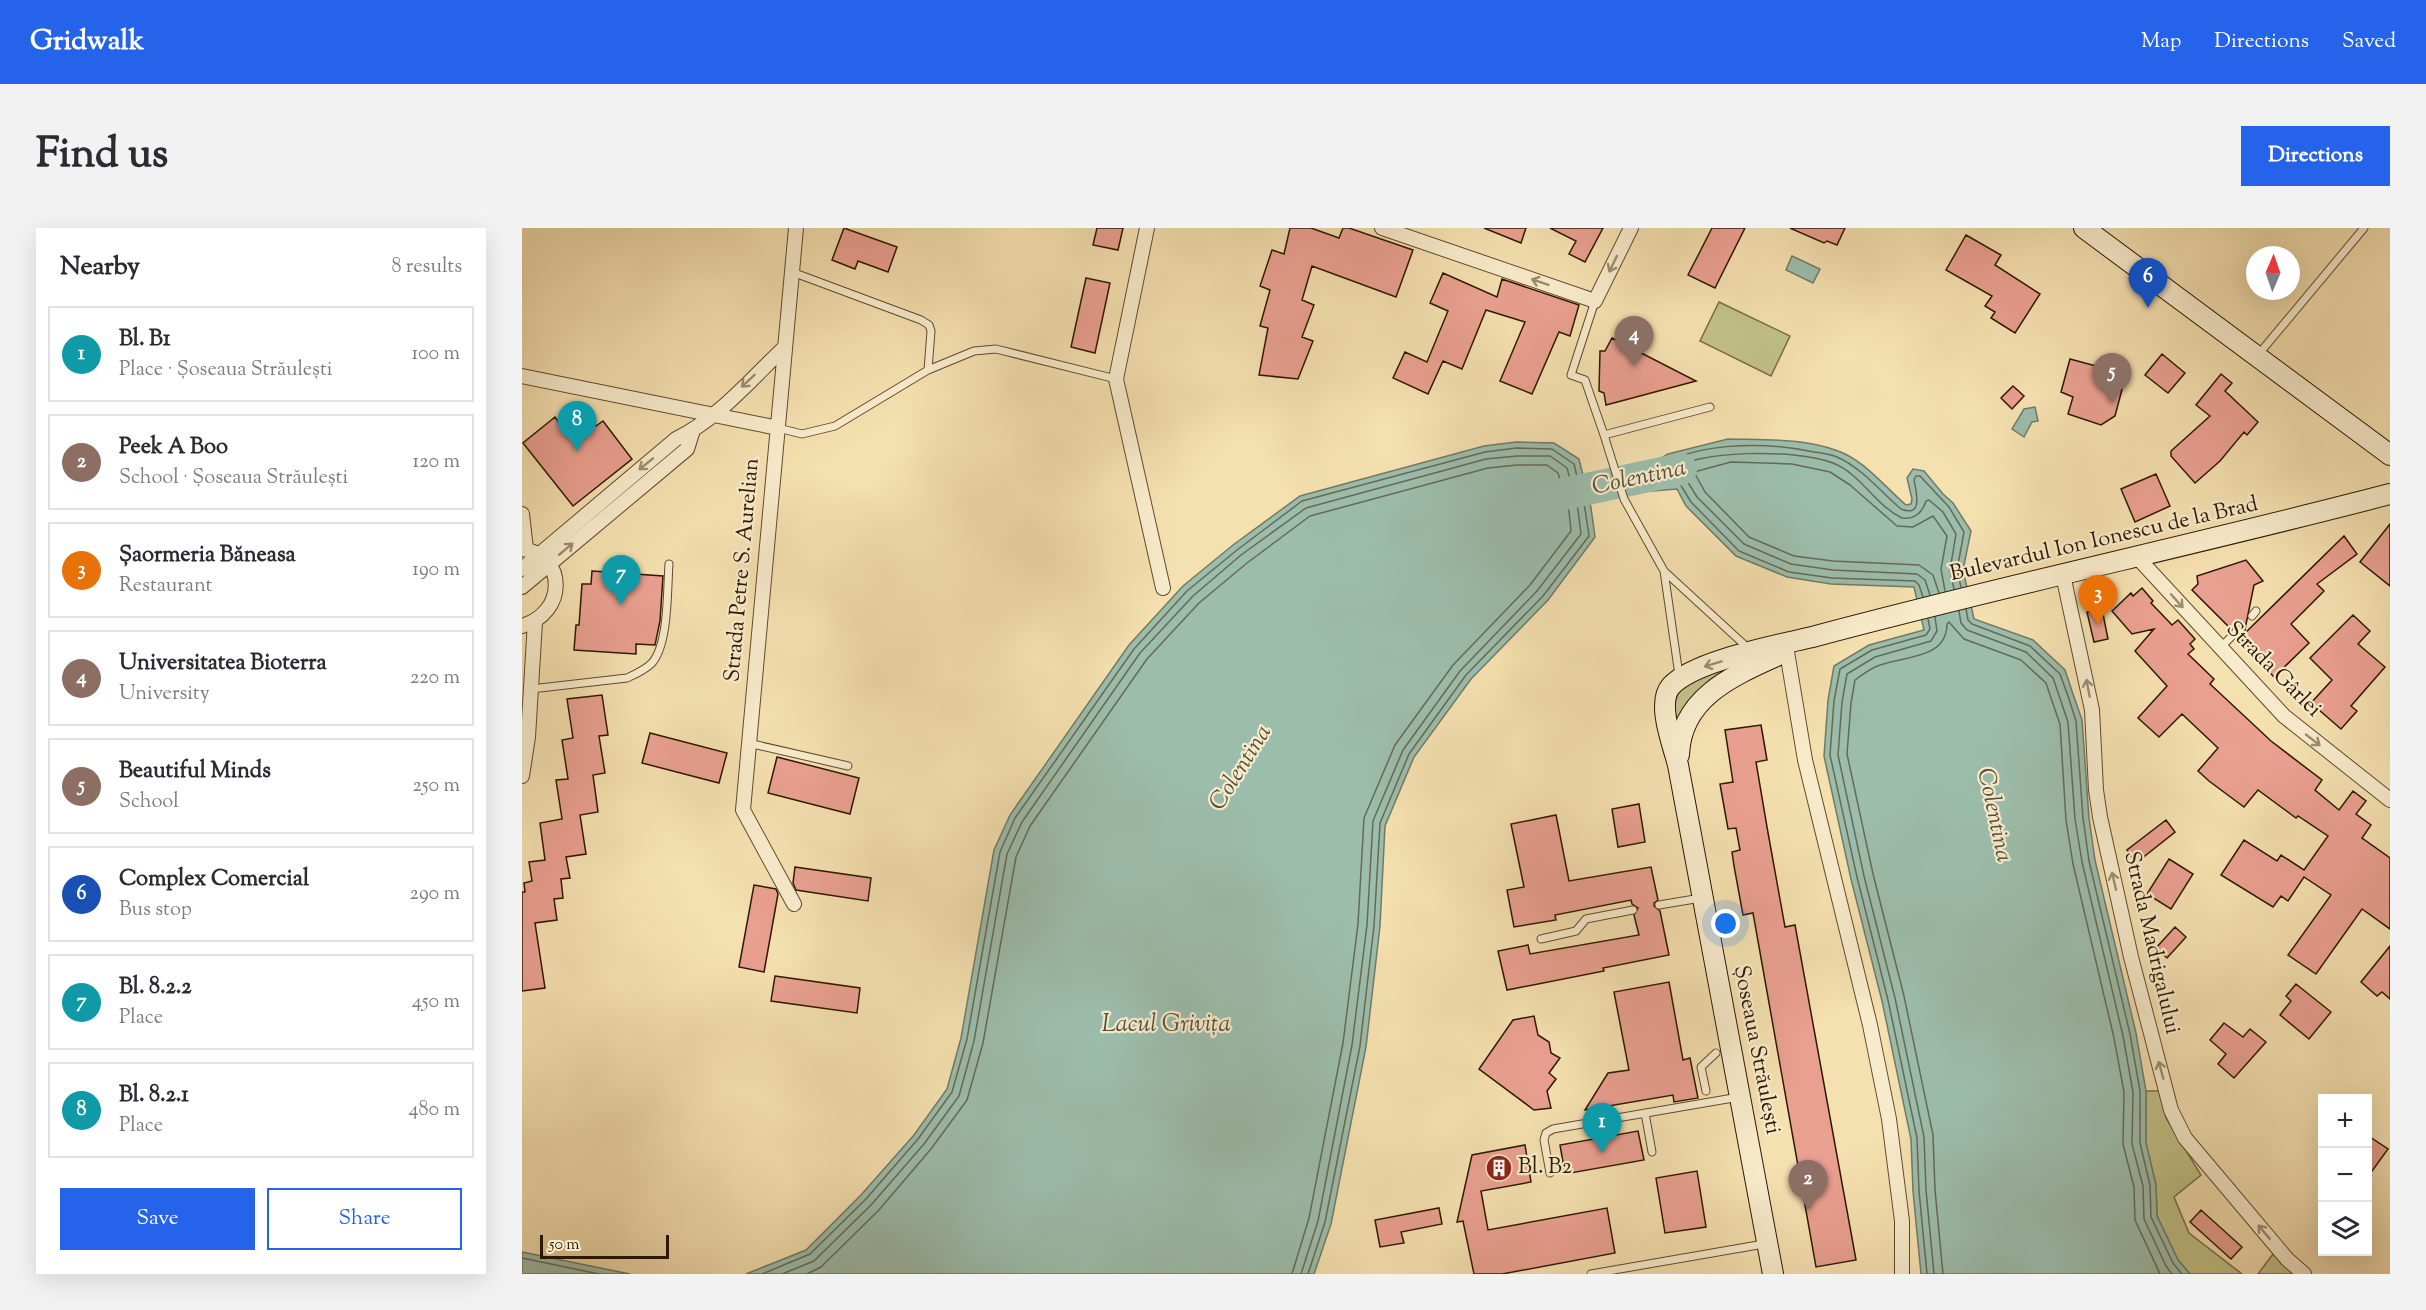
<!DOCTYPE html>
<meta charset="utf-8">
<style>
body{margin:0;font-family:"Sorts Mill Goudy",serif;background:#f2f2f3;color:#2b2b33}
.controls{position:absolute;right:18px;bottom:18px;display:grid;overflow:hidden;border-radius:0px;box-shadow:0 6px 24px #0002}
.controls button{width:54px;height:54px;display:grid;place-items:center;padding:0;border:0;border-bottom:2px solid #e1e1e2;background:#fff;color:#2b2b33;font:30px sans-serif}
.compass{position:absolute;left:1724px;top:18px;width:54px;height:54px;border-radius:50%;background:#fff;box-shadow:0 6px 24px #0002;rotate:2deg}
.scale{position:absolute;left:18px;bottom:15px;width:129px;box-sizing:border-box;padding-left:6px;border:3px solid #2e1800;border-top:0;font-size:16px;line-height:21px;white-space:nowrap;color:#2e1800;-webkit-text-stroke:4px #f8ebcc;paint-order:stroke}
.you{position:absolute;left:1204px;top:696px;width:21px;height:21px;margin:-15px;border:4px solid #fff;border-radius:50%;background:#1a73e8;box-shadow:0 0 0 9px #1a73e833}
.badge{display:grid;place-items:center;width:39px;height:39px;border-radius:50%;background:#2563eb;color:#fff;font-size:20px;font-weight:700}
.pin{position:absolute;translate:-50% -50px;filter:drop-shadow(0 2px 3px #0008)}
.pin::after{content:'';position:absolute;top:32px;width:21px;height:18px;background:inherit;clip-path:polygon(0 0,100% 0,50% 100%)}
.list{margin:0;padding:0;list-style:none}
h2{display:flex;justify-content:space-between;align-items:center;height:78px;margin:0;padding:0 24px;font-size:26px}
h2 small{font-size:20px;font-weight:400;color:#7c7c81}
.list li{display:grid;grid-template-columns:39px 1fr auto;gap:18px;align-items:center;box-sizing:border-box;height:96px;margin:0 12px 12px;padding:0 12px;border:2px solid #e1e1e2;border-radius:0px}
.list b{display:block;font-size:22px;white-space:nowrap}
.list p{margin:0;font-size:20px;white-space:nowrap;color:#7c7c81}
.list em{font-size:20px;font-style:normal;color:#7c7c81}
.actions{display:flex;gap:12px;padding:18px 24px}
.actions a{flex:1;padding:14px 0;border:2px solid #2563eb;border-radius:0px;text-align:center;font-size:21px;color:#2563eb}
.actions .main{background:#2563eb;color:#fff}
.icon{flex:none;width:33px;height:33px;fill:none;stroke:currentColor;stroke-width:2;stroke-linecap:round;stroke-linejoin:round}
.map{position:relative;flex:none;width:1868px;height:1046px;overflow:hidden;border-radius:0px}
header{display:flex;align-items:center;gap:36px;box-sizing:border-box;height:84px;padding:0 30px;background:#2563eb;color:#fff}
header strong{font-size:28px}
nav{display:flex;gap:33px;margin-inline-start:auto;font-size:21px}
.intro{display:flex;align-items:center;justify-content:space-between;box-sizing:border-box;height:144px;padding:0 36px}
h1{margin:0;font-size:42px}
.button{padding:15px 27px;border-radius:0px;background:#2563eb;color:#fff;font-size:21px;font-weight:700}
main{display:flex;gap:36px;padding:0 36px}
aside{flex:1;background:#fff;border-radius:0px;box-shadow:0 6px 24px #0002}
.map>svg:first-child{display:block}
</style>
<header>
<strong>Gridwalk</strong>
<nav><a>Map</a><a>Directions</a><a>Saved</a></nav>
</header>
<div class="intro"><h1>Find us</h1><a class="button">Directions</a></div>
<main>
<aside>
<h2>Nearby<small>8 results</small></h2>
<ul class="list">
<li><span class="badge" style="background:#0f9aa8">1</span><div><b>Bl. B1</b><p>Place · Șoseaua Străulești</p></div><em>100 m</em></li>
<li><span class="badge" style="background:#8d6e63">2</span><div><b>Peek A Boo</b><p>School · Șoseaua Străulești</p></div><em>120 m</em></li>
<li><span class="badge" style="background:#e8710a">3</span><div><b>Șaormeria Băneasa</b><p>Restaurant</p></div><em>190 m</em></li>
<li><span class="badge" style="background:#8d6e63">4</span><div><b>Universitatea Bioterra</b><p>University</p></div><em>220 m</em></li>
<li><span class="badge" style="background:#8d6e63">5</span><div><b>Beautiful Minds</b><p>School</p></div><em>250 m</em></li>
<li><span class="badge" style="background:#1a4fb4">6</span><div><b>Complex Comercial</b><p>Bus stop</p></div><em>290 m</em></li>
<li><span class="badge" style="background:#0f9aa8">7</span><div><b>Bl. 8.2.2</b><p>Place</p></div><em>450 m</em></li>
<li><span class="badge" style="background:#0f9aa8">8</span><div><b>Bl. 8.2.1</b><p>Place</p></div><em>480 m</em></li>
</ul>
<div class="actions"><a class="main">Save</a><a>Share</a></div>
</aside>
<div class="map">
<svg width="1868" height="1046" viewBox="0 0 1868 1046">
<rect width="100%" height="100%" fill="#f5e0b0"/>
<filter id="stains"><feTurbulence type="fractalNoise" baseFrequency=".00333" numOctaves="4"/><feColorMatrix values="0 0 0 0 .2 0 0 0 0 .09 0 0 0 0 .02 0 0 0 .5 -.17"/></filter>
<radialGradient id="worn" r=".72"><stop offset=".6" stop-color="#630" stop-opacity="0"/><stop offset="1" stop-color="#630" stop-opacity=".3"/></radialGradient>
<path fill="#c1c187" stroke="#786c44" stroke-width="1.5" d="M1197 74 1268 108 1249 148 1178 113Z
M1197 441 1201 448 1156 494C1143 461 1171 450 1197 441Z
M1624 863H1637L1644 890 1679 947 1652 969 1667 1005 1720 1046H1668L1656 1032 1635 988 1634 957 1624 915Z
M1751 1026 1771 1046H1736Z"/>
<path fill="#9cbdac" stroke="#707b67" stroke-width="1.5" d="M1270 28 1298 41 1291 55 1264 42Z
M1513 179 1516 193 1510 194 1502 209 1490 201 1502 181Z
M1206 211C1242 212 1282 210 1316 223 1342 232 1364 260 1384 277L1389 276 1390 271 1385 250 1391 241 1402 243 1421 266 1431 275 1449 303 1441 342 1452 391 1511 412 1543 442 1551 466 1560 492 1567 590 1573 632 1614 805 1624 863V915L1634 957 1635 988 1656 1032 1668 1046H1399L1391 963 1389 911 1360 773 1329 651 1302 528 1306 472 1312 438 1347 417 1402 402 1392 359 1309 356 1265 349 1214 328 1164 278 1155 261 1119 264 1117 243 1146 226Z
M994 214 1032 215 1057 231 1069 280 1073 309 1026 372 949 451 892 529 863 598 858 698 844 819 809 996 792 1046H224L284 1022 339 967 392 907 425 861 439 810 472 622 488 587 607 417 661 358 711 317 778 268 962 218Z
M0 1024 108 1046H0Z"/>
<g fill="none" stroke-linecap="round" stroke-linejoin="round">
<path stroke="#656a56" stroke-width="1.5" d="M1417 365 1411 347 1397 337 1311 333 1272 328 1227 309 1183 264 1172 244 1209 234 1270 236 1308 244 1328 257 1375 298 1391 299 1411 288 1425 308 1419 341 1423 363
M1408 367 1403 352 1395 346 1311 342 1269 336 1222 316 1175 269 1164 251 1157 248H1145L1143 244C1174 221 1275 221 1311 235 1339 246 1354 278 1380 290 1393 292 1400 285 1404 273L1407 272 1421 284 1434 306 1428 342 1432 361
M1401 369 1397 357 1393 353 1310 350 1267 344 1217 323 1169 274 1158 256 1126 257 1123 247C1166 213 1241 213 1292 224 1300 225 1308 226 1315 229 1340 240 1359 264 1379 281 1402 290 1394 263 1392 252L1394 248H1398L1427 279 1442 304 1435 342 1439 359
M1444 381 1446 392 1450 396 1508 418 1538 446 1546 468 1554 493 1561 590 1567 633 1608 806 1618 863V915L1628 957 1629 989 1651 1035 1660 1046
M1437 383 1439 395 1445 402 1504 424 1531 450 1546 494 1553 591 1560 634 1601 808 1611 864 1610 916 1621 958 1622 991 1644 1038 1650 1046
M0 1030 77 1046
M240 1046 288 1026 344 971 396 911 430 864 445 811 478 624 493 590 612 421 665 363 715 322 780 273 963 224 994 220 1030 221 1052 236 1063 281 1067 308 1021 368 944 447 887 526 858 595 852 698 838 818 803 994 786 1046
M260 1046 292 1033 349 977 402 916 437 868 452 813 485 626 500 594 618 425 671 368 719 327 784 280 964 231 995 228H1028L1045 240 1056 282 1059 306 1015 363 938 443 881 522 851 593 845 697 830 817 796 993 779 1046
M285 1046 299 1039 356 983 409 921 445 872 461 815 494 629 508 598 625 431 677 375 725 335 788 288 966 240 995 237H1025L1036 245 1047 284 1049 303 1008 357 931 437 873 517 842 590 836 696 821 815 787 990 770 1046
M1405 1046 1397 963 1395 910 1366 772 1335 649 1308 527 1312 473 1318 441 1350 422 1404 407 1408 401 1406 391
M1412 1046 1404 962 1402 909 1373 770 1342 648 1316 527 1320 474 1325 446 1353 429 1409 413 1415 403 1413 389
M1421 1046 1413 962 1411 907 1382 768 1351 646 1325 526 1329 475 1333 452C1341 446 1349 440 1358 437 1382 428 1425 431 1425 396L1427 394 1442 411 1499 432 1524 455 1530 473 1538 496 1544 592 1551 636 1592 810 1602 864 1601 916 1612 959 1613 992 1638 1046"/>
<path stroke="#9cbdac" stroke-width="32" d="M1023 270 1159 241"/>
</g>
<path fill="#eaa091" stroke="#2e1800" stroke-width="1.5" d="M322 0 375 19 366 44 336 33 333 41 310 32Z
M575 0H601L596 22 571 17Z
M768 0H789L817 10 821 0H827L891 22 874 69 790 38 780 72 792 77 780 109 791 113 776 151 737 147 746 100 738 98 748 62 738 58 750 22 762 26Z
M962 0H1004L999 15Z
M1028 0H1081L1063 34 1047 26 1054 13Z
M1190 0H1223L1193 60 1166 47Z
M1268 0H1323L1315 17 1305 13 1302 15Z
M1444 7 1479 27 1473 37 1518 66 1493 105 1469 90 1473 84 1463 78 1470 68 1424 42Z
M921 45 975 69 980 51 1057 77 1048 108 1037 104 1010 166 978 153 1003 94 964 82 940 141 921 133 906 166 871 150 883 124 905 134 926 83 908 75Z
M564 50 588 55 573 125 549 119Z
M1090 110 1174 153 1084 177 1082 165 1077 163 1078 123H1083Z
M1640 126 1663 145 1646 165 1623 147Z
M1548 131 1604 146 1593 188 1579 197 1546 186 1551 169 1539 164Z
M1699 146 1710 155 1703 163 1736 194 1725 207 1722 204 1698 233 1673 255 1649 228V223L1688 188 1674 177Z
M1491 158 1502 168 1490 181 1479 170Z
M58 178 74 198 81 193 110 231 51 278 1 215 33 189 37 195Z
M1634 246 1648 278 1613 294 1599 261Z
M1868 296V358L1838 334Z
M1822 308 1835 326 1795 356 1802 363 1769 396 1787 415 1752 449 1734 430 1736 428 1717 409V401L1714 399 1709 401 1670 362 1676 356 1675 348 1724 332 1741 353 1732 357 1722 406Z
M70 343 141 348 138 393 133 417 114 416V426L52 422 54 397H57L60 356H69Z
M1620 360 1631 373 1629 375 1650 397 1656 392 1673 411 1668 416 1672 421 1666 426 1692 451 1688 456 1749 513 1800 552 1793 562 1817 582 1831 563 1844 573 1834 586 1849 597 1840 610 1868 630V701L1840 681 1794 746 1766 727 1809 667 1782 649 1766 673 1759 668 1751 679 1699 647 1722 612 1755 633 1759 627 1782 642 1806 608 1776 588 1774 590 1736 562 1722 579 1687 553 1676 543 1696 520 1660 486 1637 509 1616 490 1645 458 1613 423 1632 401 1610 406 1590 383 1609 365 1611 368Z
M1580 381 1586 411 1572 414 1565 384Z
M1831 387 1848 403 1836 416 1863 439 1829 478 1835 483 1819 501 1789 475 1810 452 1788 430Z
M80 467 86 507 77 508 83 545 71 547 76 584 58 587 64 626 44 629 48 650 39 651 41 670 32 671 35 692 13 695 23 760 0 763V664H3L2 655 10 653 7 634 23 632 18 595 40 591 34 552 46 551 40 512 51 510 45 471Z
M1239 497 1245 532 1234 534 1245 599 1263 699 1273 697 1334 1032 1294 1039 1231 685 1221 687 1212 638 1210 624 1218 622 1214 600 1206 601 1198 556 1211 554 1203 502Z
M128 505 205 525 197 555 120 535Z
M255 529 337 550 328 586 246 565Z
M1117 576 1123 614 1096 619 1090 581Z
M1034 587 1047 653 1129 639 1136 672 1132 675V678L1138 683 1147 727 1081 740 1082 743 985 762 976 723 1006 717 1008 726 1117 707 1112 687 1116 680 1110 676 1109 672 1033 687 1034 692 992 699 985 662 1002 659 989 596Z
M1644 592 1653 604 1614 635 1605 622Z
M1647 631 1671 646 1649 681 1625 666Z
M273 639 349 650 346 673 274 662 271 655Z
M232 657 254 661 256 666 242 744 217 739Z
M1653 699 1664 709 1645 730 1634 720Z
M1868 718V771L1860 764 1855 768 1839 754Z
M253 748 338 760 335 785 249 773Z
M1147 754 1161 832 1168 830 1176 870 1152 874 1151 867 1063 882 1086 845 1107 842 1092 764Z
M1774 756 1809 784 1787 811 1758 787 1769 773 1764 768Z
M1012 788 1016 807 1027 814 1029 825 1038 830 1027 845 1034 851 1025 863 1029 880 1012 882 957 841 991 792Z
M1702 795 1721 809 1728 801 1744 814 1712 850 1696 836 1704 826 1688 812Z
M1116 903 1122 932 1043 946 1038 917Z
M1845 907 1866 921 1845 950Z
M1003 917 1009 954 959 963 966 1002 1085 980 1093 1025 980 1046H952L941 993 935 994 950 927Z
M1175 943 1184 999 1143 1005 1134 950Z
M917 980 920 996 879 1004 882 1015 858 1019 853 992Z
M1679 982 1720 1019 1709 1031 1668 994Z"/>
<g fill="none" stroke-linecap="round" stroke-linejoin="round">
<defs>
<path id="lane" d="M270 44 399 92 407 97 409 103 406 142
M1073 73 1049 147 1063 152 1082 207 1188 179
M1736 127 1842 0
M256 200 280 206 313 198 406 142 452 123 474 121 594 151
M1082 207 1102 271 1142 343 1227 421
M1142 343 1157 447
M1730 388 1734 383
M1698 420 1713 405
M9 461 105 450C114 446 123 442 130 435 147 415 145 362 147 336
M226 515 326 538
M1137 677 1179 670
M1019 711 1054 703 1064 691 1111 682
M1184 863 1179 839 1194 825
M1123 885 1130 924
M1028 945 1022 912 1024 905 1031 901 1217 869
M1069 1046 1242 1016"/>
<path id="street" d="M625 0 594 151 641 360
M860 0 1073 73 1109 0
M0 148 256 200
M0 286 4 321
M0 321C45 327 45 385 0 398
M1616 330 1762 488 1868 572
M0 341 154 211C196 191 229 151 263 119
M1541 347 1570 482 1574 562 1578 589 1609 729 1649 882 1663 910 1765 1031 1782 1046
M0 359 165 221 171 202
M1265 424 1283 532 1348 797 1367 891 1380 993V1046
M0 548 6 509 13 394
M272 676 221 582 274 0"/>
<path id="secondary" d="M1562 0 1868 227
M1157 527C1159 468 1213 447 1259 426
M1251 1046 1156 537C1151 517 1134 475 1149 458 1173 432 1258 417 1294 408 1484 357 1677 316 1868 266"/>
</defs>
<use href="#lane" stroke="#604a2c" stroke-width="9"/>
<use href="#street" stroke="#604a2c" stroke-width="16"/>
<use href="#secondary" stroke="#2e1800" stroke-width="22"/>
<use href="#lane" stroke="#f8ebcc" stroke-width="7"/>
<use href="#street" stroke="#f8ebcc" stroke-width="14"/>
<use href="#secondary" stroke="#f8ebcc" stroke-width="20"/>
</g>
<defs><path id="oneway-shaft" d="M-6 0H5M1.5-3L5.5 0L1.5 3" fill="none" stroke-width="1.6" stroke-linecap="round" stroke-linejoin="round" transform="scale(1.5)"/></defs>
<g stroke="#9d8c70">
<use href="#oneway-shaft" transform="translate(1091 36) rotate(116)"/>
<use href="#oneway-shaft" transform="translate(1018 54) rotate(-161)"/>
<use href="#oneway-shaft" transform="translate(226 153) rotate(137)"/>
<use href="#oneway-shaft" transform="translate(124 236) rotate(141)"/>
<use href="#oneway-shaft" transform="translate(44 321) rotate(-40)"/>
<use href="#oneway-shaft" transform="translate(1655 373) rotate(48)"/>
<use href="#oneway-shaft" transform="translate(1191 436) rotate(163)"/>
<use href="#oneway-shaft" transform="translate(1566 460) rotate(-101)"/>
<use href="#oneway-shaft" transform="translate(1791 512) rotate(38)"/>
<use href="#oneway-shaft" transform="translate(1592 653) rotate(-103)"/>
<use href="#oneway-shaft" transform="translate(1639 842) rotate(-105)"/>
<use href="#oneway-shaft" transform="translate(1742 1004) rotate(-130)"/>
</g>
<defs>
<symbol id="building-disc" viewBox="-11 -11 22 22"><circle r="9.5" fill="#8f2418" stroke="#f8ebcc"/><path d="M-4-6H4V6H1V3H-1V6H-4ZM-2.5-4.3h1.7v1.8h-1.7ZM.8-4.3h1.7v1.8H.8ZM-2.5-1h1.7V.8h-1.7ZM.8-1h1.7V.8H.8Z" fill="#fff"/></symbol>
</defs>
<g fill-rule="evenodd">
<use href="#building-disc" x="962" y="925" width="30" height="30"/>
</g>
<g text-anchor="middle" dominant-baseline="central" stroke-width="4.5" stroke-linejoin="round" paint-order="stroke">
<g font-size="22" fill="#2e1800" stroke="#f8ebcc">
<text transform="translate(1582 312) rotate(-13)">Bulevardul Ion Ionescu de la Brad</text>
<text transform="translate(221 342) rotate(-85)">Strada Petre S. Aurelian</text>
<text transform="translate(1751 442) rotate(45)">Strada Gârlei</text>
<text transform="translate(1629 715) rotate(77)">Strada Madrigalului</text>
<text transform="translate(1234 822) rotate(79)">Șoseaua Străulești</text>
</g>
<g font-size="22" fill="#2e1800" stroke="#f8ebcc" text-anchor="start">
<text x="996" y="940">Bl. B2</text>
</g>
<g font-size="24" font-style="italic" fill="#54523c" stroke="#f8ebcc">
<text transform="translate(1117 250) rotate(-12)">Colentina</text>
<text transform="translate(719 540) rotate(-58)">Colentina</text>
<text transform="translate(1472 587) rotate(78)">Colentina</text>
<text x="644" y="797">Lacul Grivița</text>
</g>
</g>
<rect width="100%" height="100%" filter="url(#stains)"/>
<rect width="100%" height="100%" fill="url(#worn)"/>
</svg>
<div class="controls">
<button>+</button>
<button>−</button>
<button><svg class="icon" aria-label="layers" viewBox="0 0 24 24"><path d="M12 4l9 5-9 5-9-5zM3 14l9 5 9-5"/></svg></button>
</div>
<svg class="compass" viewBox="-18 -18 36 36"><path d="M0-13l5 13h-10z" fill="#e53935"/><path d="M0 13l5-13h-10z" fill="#7c7c81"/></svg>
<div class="scale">50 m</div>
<div class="you"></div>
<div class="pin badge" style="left:1080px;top:925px;background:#0f9aa8">1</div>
<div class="pin badge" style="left:1286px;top:982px;background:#8d6e63">2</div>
<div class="pin badge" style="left:1576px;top:397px;background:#e8710a">3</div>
<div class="pin badge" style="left:1112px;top:138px;background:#8d6e63">4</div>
<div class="pin badge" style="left:1590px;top:175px;background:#8d6e63">5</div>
<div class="pin badge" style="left:1626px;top:80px;background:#1a4fb4">6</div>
<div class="pin badge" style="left:99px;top:377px;background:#0f9aa8">7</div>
<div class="pin badge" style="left:55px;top:223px;background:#0f9aa8">8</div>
</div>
</main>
